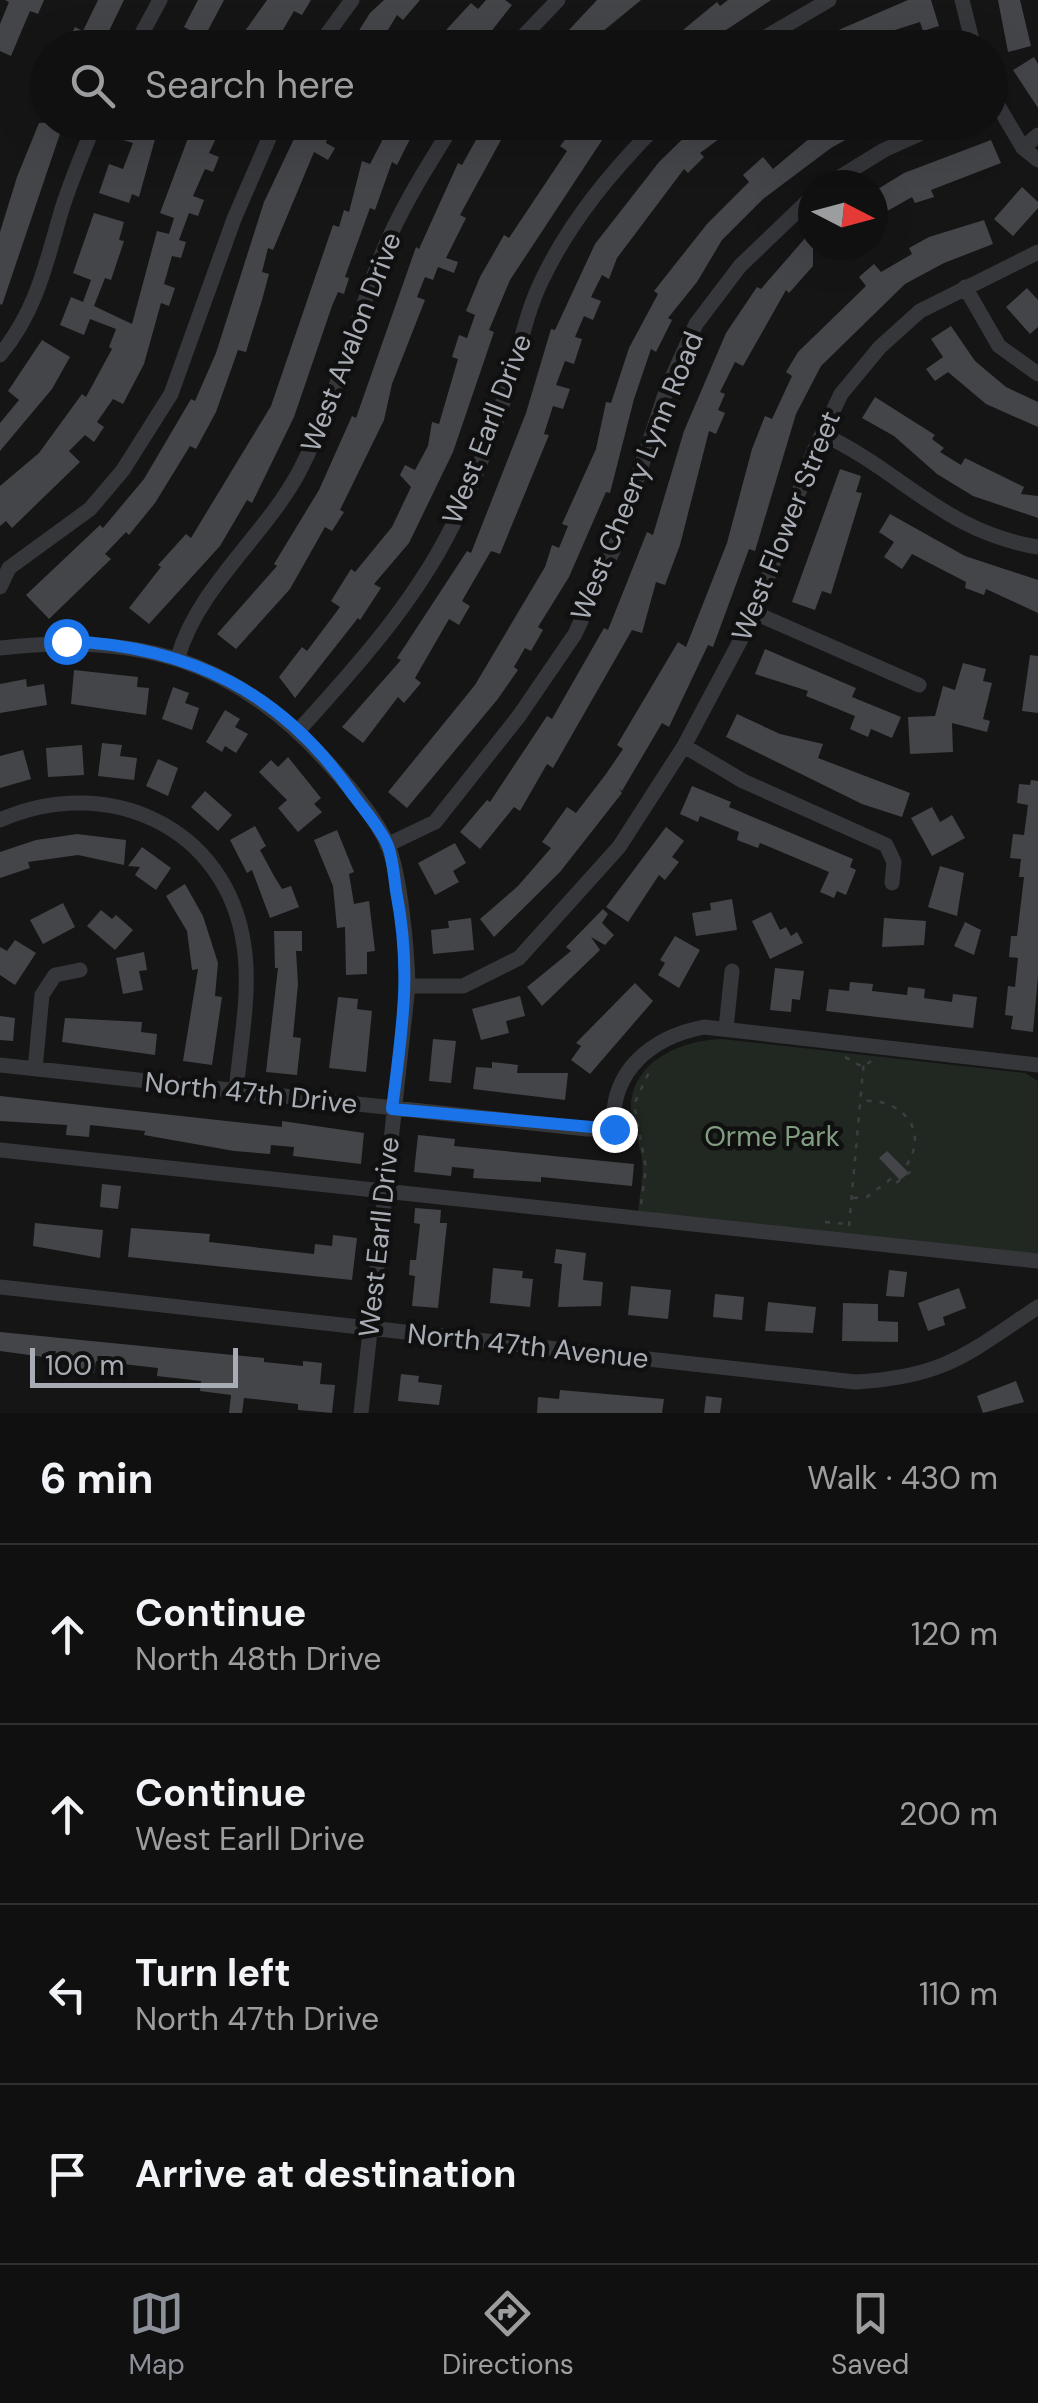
<!DOCTYPE html>
<meta charset="utf-8">
<style>
body{margin:0;font-family:"DM Sans",sans-serif;background:#1e1e1e;color:#f1f3f6}
.compass{position:absolute;left:798px;top:170px;width:90px;height:90px;border-radius:50%;background:#101010;box-shadow:0 10px 40px #0002;rotate:96deg}
.scale{position:absolute;left:30px;bottom:25px;width:208px;box-sizing:border-box;padding-left:10px;border:5px solid #a8adb5;border-top:0;font-size:28px;line-height:35px;white-space:nowrap;color:#a8adb5;-webkit-text-stroke:8px #101011;paint-order:stroke}
.stop{position:absolute;width:30px;height:30px;margin:-22px;border:8px solid #1a73e8;border-radius:50%;background:#fff}
.stop.end{background:#1a73e8;border-color:#fff;box-shadow:0 2px 10px #0008}
.list{margin:0;padding:0;list-style:none}
h2{display:flex;justify-content:space-between;align-items:center;height:130px;margin:0;padding:0 40px;font-size:42px}
h2 small{font-size:32px;font-weight:400;color:#9c9d9f}
.list li{display:grid;grid-template-columns:65px 1fr auto;gap:30px;align-items:center;box-sizing:border-box;height:180px;padding:0 40px;border-top:2px solid #303030}
.list b{display:block;font-size:38px;white-space:nowrap}
.list p{margin:0;font-size:32px;white-space:nowrap;color:#9c9d9f}
.list em{font-size:32px;font-style:normal;color:#9c9d9f}
.icon{flex:none;width:55px;height:55px;fill:none;stroke:currentColor;stroke-width:2;stroke-linecap:round;stroke-linejoin:round}
.map{position:relative;flex:none;width:1038px;height:1413px;overflow:hidden}
.search{position:absolute;background:#101010;box-shadow:0 10px 40px #0002;left:30px;right:30px;top:30px;height:110px;display:flex;align-items:center;gap:25px;box-sizing:border-box;padding:0 35px;border-radius:55px;color:#9c9d9f;font-size:38px}
.sheet{height:850px;background:#101010}
nav{display:flex;justify-content:space-around;align-items:center;box-sizing:border-box;height:140px;border-top:2px solid #303030;background:#101010;font-size:28px;color:#9c9d9f}
nav a{display:grid;justify-items:center;gap:5px}
nav .on{color:#8c9099}
.map>svg:first-child{display:block}
</style>
<div class="map">
<svg width="1038" height="1413" viewBox="0 0 1038 1413">
<rect width="100%" height="100%" fill="#151516"/>
<path fill="#212822" d="M722 1039 1025 1073 1038 1081V1255L638 1214C639 1196 644 1177 642 1160 640 1143 630 1122 631 1106 633 1060 683 1040 722 1039Z"/>
<path fill="#444549" d="M5 0H44L38 14 30 11 11 56 0 51V24L9 2Z
M98 0H124L109 31 98 48H65L75 27 83 31Z
M198 0H224L204 38 184 27Z
M267 0H311L302 15 294 11 280 35 286 38 280 48H245L252 35 245 31Z
M384 0H420L403 20 397 15 377 48H348L370 13Z
M486 0H505L512 5 486 38 482 35 473 48H442L435 42 471 3 478 9Z
M597 0H641L596 37 599 40 591 48H552Z
M728 0H771L699 48H661L717 2 720 6Z
M908 0H931L939 26 923 31 920 22 895 30 897 37 868 48H797Z
M998 0H1020L1031 46 1008 52Z
M1034 57 1038 64V108L1013 70Z
M64 122 2 305 0 304V232L17 177 39 123Z
M129 122 157 132 139 197 132 194 129 203 99 193 109 164 123 169 133 143 123 140Z
M194 122H238L231 137 219 132 209 153 219 157 213 172 205 169 193 196 204 200 198 216 189 213 179 240 186 242 181 258 172 256 164 284 175 288 169 306 161 303 144 364 123 404 113 399 97 422 104 427 94 442 85 435 69 451 80 462 12 528 6 521 0 526V486L39 453 82 394 86 397 112 349 109 347 116 329 90 319 84 335 60 325 71 297 83 302 91 280 73 273 94 213 124 222 119 240 124 241 111 280 105 278 94 306 132 324 157 231 169 234 174 218 160 213Z
M302 122H331L326 143 335 148 328 160 314 152 273 250 268 248 262 272 269 274 262 300 246 352 238 350 216 412 196 449 190 446 155 503 129 535 126 532 105 554 111 559 49 619 26 595 100 525 103 528 144 479 191 399 195 401 216 353 264 202Z
M383 122H407L416 127 397 165 392 162 375 210 370 208 345 277 349 278 344 294 338 292 332 306 294 417 252 503 247 500 220 546 149 624 129 608 161 567 158 565 186 534 191 538 271 406 333 225 339 227 344 210 349 212 362 161 370 164 385 135 379 132Z
M486 122H527L518 136 507 129 460 215 466 218 446 258 458 262 454 273 438 267 433 280 425 277 417 297 425 300 392 384 384 420 340 510 344 512 332 531 325 527 290 589 236 649 217 634 277 566 274 564 319 490 352 416 356 418 416 247 419 249 458 163 462 165Z
M590 122H614L510 280 489 330 494 332 453 452 409 543 374 584 381 588 360 620 358 618 295 698 279 677 302 647 307 651 340 607 331 601 351 569 355 572 392 527 411 487 400 475 405 465 415 470 428 446 432 422 439 424 458 359 452 357 459 335 467 338 475 315 466 311 480 277 504 235 509 238 567 151 560 146 576 126 583 132Z
M700 122H742L700 153 704 157 688 173 684 169 617 258 609 279 602 275 591 297 601 301 593 320 584 316 575 337 582 339 574 364 565 361 556 385 570 389 563 409 553 406 544 434 549 435 500 554 491 551 462 601 470 606 459 625 449 619 415 678 421 683 404 703 398 697 363 743 342 727 401 660 397 658 467 551 471 553 526 413 551 329 555 330 595 244 659 162Z
M829 122H877L831 148 763 199 722 240 697 282 668 318 672 320 656 352 651 349 634 399 610 493 606 492 569 577 538 627 543 630 531 651 525 648 514 667 518 670 497 700 407 808 388 792 475 685 545 567 552 545 559 548 568 526 562 524 596 449 606 402 611 403 629 348 658 294 654 291 707 224 749 182 743 175 763 157 773 169Z
M991 140 1001 163 931 190 934 197 915 203 912 197 882 214 885 220 873 227V192L904 173Z
M1022 187 1038 202V208L1013 236 994 219Z
M984 220 993 244 944 263 905 284 821 366 796 414 755 551 749 549 713 647 708 645 669 727 662 723 622 791 619 789 622 793 560 872 494 937 480 919 518 886 551 848 542 842 567 807 576 813 606 774 623 749 617 745 678 642 686 647 727 543 752 449 765 416 772 419 792 376 786 372 798 352 866 286 859 277 874 264 881 272 912 254 909 248 929 237Z
M813 229V266L789 293 786 290 743 366 735 362 720 392 725 394 718 410 725 413 716 434 709 431 680 545 665 585 656 582 642 633 632 630 553 768 547 764 520 811 514 807 480 849 460 832 487 800 490 802 547 716 552 719 604 628 608 630 647 532 653 535 684 431 726 333 757 287 761 289Z
M1027 288 1038 300V327L1030 334 1006 307Z
M951 326 975 361 1006 387 1038 402V427L986 404 948 372 935 381 926 369 943 357 931 339Z
M42 340 70 357 52 389 0 451V423L19 400 8 391Z
M875 397 935 435 932 439 944 448 940 452 961 465 965 458 1024 487 1021 494 1038 496V518L973 496 937 474 894 436 862 418Z
M840 469 861 476 856 492 862 493 831 594 822 591 815 610 792 602Z
M890 514 965 556 1038 580V613L986 589 984 595 965 588 966 582 912 554 902 569 884 557 894 542 879 532Z
M765 649 856 688 852 697 901 717 892 738 871 729 868 737 850 729 855 716 806 696 808 691 755 674Z
M1030 655 1038 656V713L1022 711Z
M963 663 986 669 983 681 992 683 983 719 990 721 987 732 952 723 953 752 910 754 908 717 935 716 943 686 955 690Z
M74 670 138 677 137 687 149 688 146 715 71 704Z
M26 679 27 687 44 684 47 705 0 713V684Z
M173 687 189 693 185 703 199 708 192 730 162 719Z
M225 710 240 719 235 727 248 734 236 753 225 746 222 752 206 742Z
M737 714 780 734 823 744 818 758 910 793 902 817 862 804 726 737Z
M102 743 122 745 120 756 137 758 134 780 98 776Z
M82 745 84 775 48 777 46 748Z
M23 750 31 779 0 788V756Z
M288 757 321 798 314 804 322 812 298 832 278 808 287 800 259 772 271 760 278 767Z
M158 759 178 768 168 796 146 786Z
M1031 780 1038 781V976L1033 1032 1011 1029 1013 1016 1005 1015 1008 986 1015 987 1018 958 1009 957 1011 936H1017L1024 877H1019L1021 859 1010 858 1013 834 1024 835 1028 805 1017 803 1019 784 1030 785Z
M692 786 731 802 729 807 853 859 850 867 856 870 846 895 837 891 834 898 820 892 829 872 760 843 758 848 737 840 739 832 700 816 698 822 680 814Z
M205 791 232 815 218 831 191 807Z
M932 807 940 822 952 815 965 838 932 856 911 818Z
M255 826 266 846 260 850 274 876 282 889 291 886 299 907 270 918 252 870 247 873 230 840Z
M666 827 684 841 672 857 679 862 665 880 659 875 628 922 606 907Z
M337 830 354 872 349 874 354 904 369 901 375 951 367 952V974L346 975 345 927 337 928 333 886 314 840Z
M77 834 126 840 124 865 78 855 28 862 30 868 0 878V852L36 840Z
M455 843 466 863 453 871 459 882 435 895 418 863Z
M142 847 171 868 156 890 135 875 140 867 128 866Z
M940 866 964 873 957 916 928 907Z
M185 884 203 916 218 963 215 996 222 997 212 1065 183 1061 198 969 192 970 187 931 166 896Z
M732 899 737 930 696 936 692 913 711 910 710 903Z
M63 903 75 927 43 944 30 920Z
M603 909 608 914 602 923 614 935 605 945 591 937 600 950 542 1006 527 987 571 951 566 947Z
M101 910 112 919 116 915 133 930 115 950 87 926Z
M771 912 780 930 786 927 791 936 797 932 803 943 770 959 752 921Z
M471 918 474 950 433 954 431 930 449 928 448 921Z
M884 918 926 921 924 945 882 947Z
M965 922 981 930 974 955 954 946Z
M274 931H302V951H296L298 984 293 1037 301 1038 297 1075 266 1072 278 968H275Z
M675 936 700 950 679 988 658 975 665 963 660 960Z
M15 940 36 953 15 985 0 975V947L7 951Z
M144 952 147 970 139 971 143 990 123 994 116 958Z
M775 968 804 971 800 1000 792 999 791 1012 770 1010Z
M850 982 873 984 872 991 907 995 908 987 925 989 924 998 952 1002 953 994 977 997 973 1028 826 1011 829 989 849 991Z
M635 983 653 1001 590 1074 571 1060 581 1046 576 1043Z
M520 996 525 1016 506 1021 509 1033 481 1040 472 1009Z
M338 997 358 999 357 1009 372 1011 366 1072 329 1068Z
M0 1016 15 1018 13 1041 0 1040Z
M65 1018 142 1022 141 1032 157 1034 155 1055 62 1042Z
M433 1039 456 1041 451 1083 429 1081Z
M492 1062 518 1065 517 1073H568L565 1100 473 1089 476 1067 492 1068Z
M0 1096 282 1127V1121L364 1133 361 1164 293 1156 294 1147 271 1145 270 1154 234 1151 144 1135 145 1131 90 1125 89 1137 66 1135 67 1125 0 1121Z
M418 1135 455 1139 454 1146 634 1164 632 1186 541 1177V1182L473 1178 474 1169 452 1167 451 1176 414 1172Z
M887 1151 909 1173 900 1180 879 1158Z
M102 1184 121 1186 118 1209 100 1207Z
M415 1208 441 1210 440 1223H447L438 1308 412 1306 415 1276 409 1275 410 1260H416L420 1224 414 1223Z
M35 1223 103 1230 100 1258 33 1246Z
M131 1228 210 1234 209 1242 314 1254 315 1244 332 1246 333 1235 357 1238 352 1280 128 1257Z
M556 1249 586 1253 583 1280 603 1282 601 1306 558 1307 562 1264 554 1263Z
M493 1268 523 1271 522 1278 533 1279 530 1307 490 1303Z
M889 1270 907 1272 904 1297 886 1296Z
M631 1286 671 1290 668 1319 628 1315Z
M959 1288 966 1308 943 1317 945 1325 928 1331 918 1303Z
M715 1294 744 1297 742 1320 713 1317Z
M768 1302 816 1307 813 1333 765 1331Z
M843 1303 878 1304V1321L898 1322V1342L842 1341Z
M0 1332 264 1358V1362L303 1366V1361L322 1363 320 1384 335 1385 332 1413 298 1410V1404L244 1398 242 1413H229L231 1395 200 1391 201 1381 157 1376 158 1368 96 1361 94 1373 65 1369 66 1360 0 1351Z
M401 1374 419 1376 418 1382 442 1385 439 1405 398 1401Z
M1016 1381 1024 1402 983 1413 977 1396Z
M560 1390 664 1399 662 1413H537L538 1397 559 1399Z
M706 1396 722 1398 720 1413H704Z"/>
<g fill="none" stroke-linecap="round" stroke-linejoin="round">
<path stroke="#3c3e42" stroke-width="2.5" stroke-dasharray="5 8" stroke-linecap="butt" d="M845 1057 863 1067 871 1061
M853 1198 867 1197 892 1178 896 1183 910 1172 906 1166C930 1130 902 1098 862 1101
M641 1204 646 1168 634 1104 651 1068
M825 1222 847 1224
M849 1226 864 1060"/>
<path stroke="#36373b" stroke-width="15" d="M962 0 974 48
M134 48 160 0
M317 48 352 0
M512 48 558 0
M747 48 829 0
M990 92 1023 148 1038 160
M1023 148 1038 135
M827 185 884 150 946 122
M965 287 999 346 1038 374
M0 355C34 314 45 269 59 219 68 186 83 154 95 122
M822 434C902 471 944 532 1038 547
M0 587 9 568 90 509 123 470 171 394 234 219 276 122
M755 613 919 685
M0 648C137 632 235 659 328 763 349 786 374 816 387 843 401 876 407 950 408 986L361 1413
M178 657C198 587 264 537 299 472 334 405 352 334 378 264 397 214 426 168 455 122
M299 730C360 663 423 593 460 510 477 473 492 434 505 396 518 359 524 316 542 280 571 219 613 170 660 122
M684 746 743 781 886 845 894 862 892 883
M0 820C107 773 227 826 244 946 251 993 240 1045 236 1092
M387 845 435 822 519 716 575 634 616 544 666 391 696 324 740 266 813 196
M408 986H463L519 958 619 847 684 746 755 613 813 453 841 394 880 347 920 311 1038 252
M726 1028 732 971
M0 1065 587 1129H614C609 1071 652 1037 704 1027L1038 1065
M35 1069 42 995 55 975 80 970
M0 1150 1038 1261
M0 1287 855 1382C945 1377 967 1354 1038 1307"/>
</g>
<g fill="none" stroke-linecap="round" stroke-linejoin="round">
<path stroke="#1a73e8" stroke-width="12" d="M66 641C189 646 283 692 354 796 365 811 381 829 388 846 393 860 394 877 396 891 412 972 402 1029 392 1109L614 1129"/>
</g>
<g text-anchor="middle" dominant-baseline="central" stroke-width="9" stroke-linejoin="round" paint-order="stroke">
<g font-size="28" fill="#a8adb5" stroke="#101011">
<text transform="translate(351 342) rotate(-69)">West Avalon Drive</text>
<text transform="translate(487 429) rotate(-69)">West Earll Drive</text>
<text transform="translate(637 476) rotate(-68)">West Cheery Lynn Road</text>
<text transform="translate(786 526) rotate(-68)">West Flower Street</text>
<text transform="translate(251 1093) rotate(6)">North 47th Drive</text>
<text transform="translate(379 1237) rotate(-84)">West Earll Drive</text>
<text transform="translate(528 1346) rotate(6)">North 47th Avenue</text>
</g>
<g font-size="28" fill="#819e81" stroke="#101011">
<text x="772" y="1136">Orme Park</text>
</g>
</g>
</svg>
<svg class="compass" viewBox="-18 -18 36 36"><path d="M0-13l5 13h-10z" fill="#e53935"/><path d="M0 13l5-13h-10z" fill="#9c9d9f"/></svg>
<div class="scale">100 m</div>
<div class="stop" style="left:66px;top:641px"></div>
<div class="stop end" style="left:614px;top:1129px"></div>
<div class="search"><svg class="icon" aria-label="search" viewBox="0 0 24 24"><circle cx="10" cy="10" r="6"/><path d="M15 15l6 6"/></svg>Search here</div>
</div>
<section class="sheet">
<h2>6 min<small>Walk · 430 m</small></h2>
<ul class="list">
<li><svg class="icon" aria-label="ahead" viewBox="0 0 24 24"><path d="M12 20V5M6 11l6-6 6 6"/></svg><div><b>Continue</b><p>North 48th Drive</p></div><em>120 m</em></li>
<li><svg class="icon" aria-label="ahead" viewBox="0 0 24 24"><path d="M12 20V5M6 11l6-6 6 6"/></svg><div><b>Continue</b><p>West Earll Drive</p></div><em>200 m</em></li>
<li><svg class="icon" aria-label="left" viewBox="0 0 24 24"><path d="M17 20v-9H6M10 6l-5 5 5 5"/></svg><div><b>Turn left</b><p>North 47th Drive</p></div><em>110 m</em></li>
<li><svg class="icon" aria-label="arrive" viewBox="0 0 24 24"><path d="M6 21V4h12l-3 4 3 4H6"/></svg><div><b>Arrive at destination</b></div></li>
</ul>
</section>
<nav>
<a class="on"><svg class="icon" aria-label="map" viewBox="0 0 24 24"><path d="M3 6l6-2 6 2 6-2v14l-6 2-6-2-6 2zM9 4v14M15 6v14"/></svg>Map</a>
<a><svg class="icon" aria-label="directions" viewBox="0 0 24 24"><path d="M12 3l9 9-9 9-9-9zM9 14v-3h6M13 9l2 2-2 2"/></svg>Directions</a>
<a><svg class="icon" aria-label="saved" viewBox="0 0 24 24"><path d="M7 4h10v16l-5-4-5 4z"/></svg>Saved</a>
</nav>
